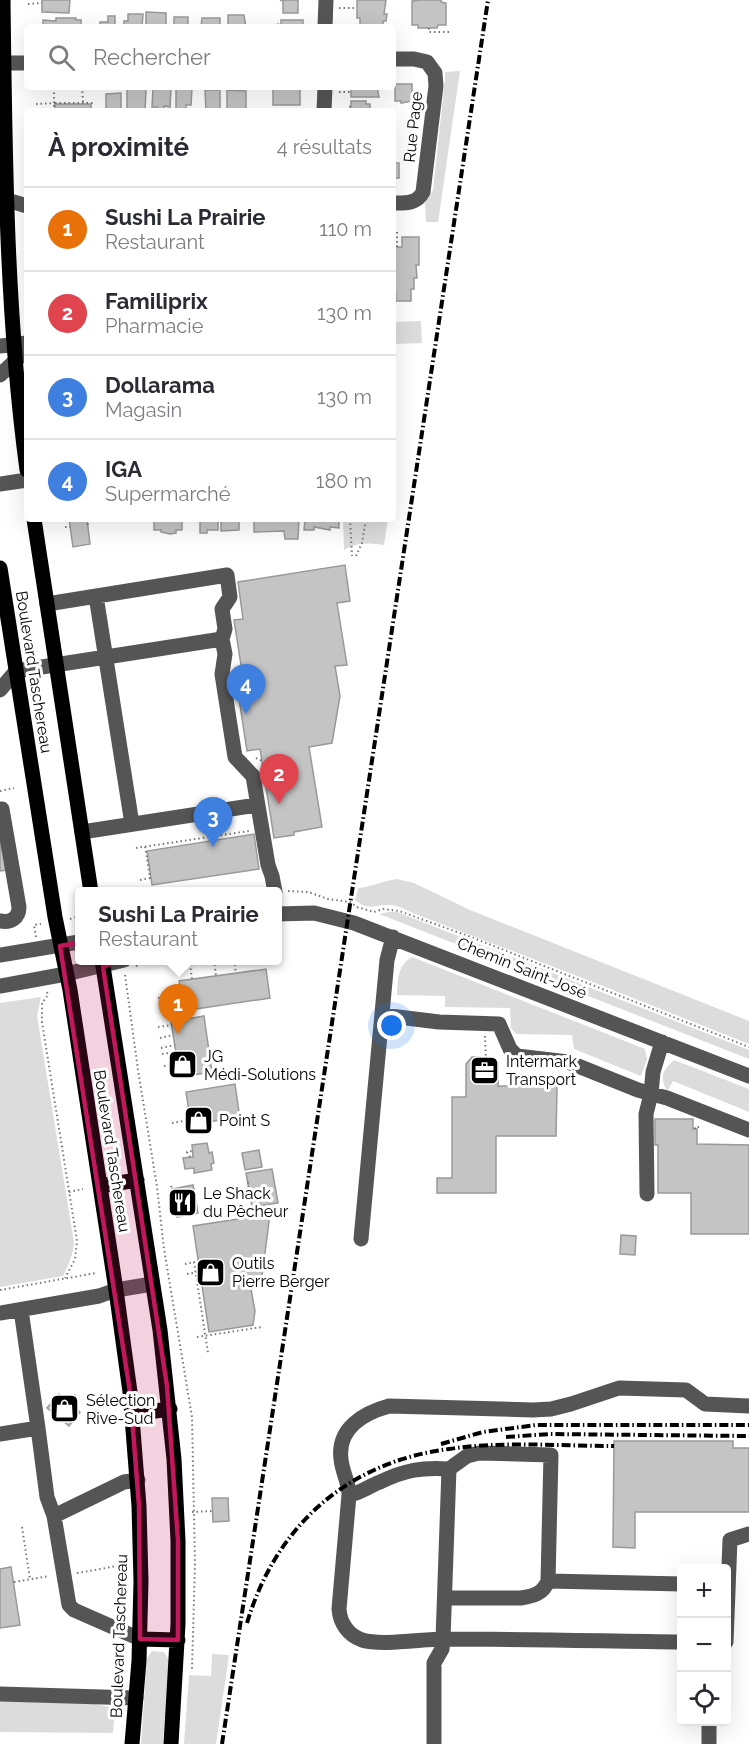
<!DOCTYPE html>
<html lang="fr">
<meta charset="utf-8">
<style>
body{margin:0;font-family:Raleway,sans-serif;background:#f2f2f3;color:#2b2b33}
.controls{position:absolute;right:18px;bottom:18px;display:grid;overflow:hidden;border-radius:6px;box-shadow:0 6px 24px #0002}
.controls button{width:54px;height:54px;display:grid;place-items:center;padding:0;border:0;border-bottom:2px solid #e1e1e2;background:#fff;color:#2b2b33;font:30px sans-serif}
.you{position:absolute;left:392px;top:1026px;width:21px;height:21px;margin:-15px;border:4px solid #fff;border-radius:50%;background:#1a73e8;box-shadow:0 0 0 9px #1a73e833}
.badge{display:grid;place-items:center;width:39px;height:39px;border-radius:50%;background:#2563eb;color:#fff;font-size:20px;font-weight:700}
.pin{position:absolute;translate:-50% -50px;filter:drop-shadow(0 2px 3px #0008)}
.pin::after{content:'';position:absolute;top:32px;width:21px;height:18px;background:inherit;clip-path:polygon(0 0,100% 0,50% 100%)}
.popup{position:absolute;left:75px;top:887px;width:207px;height:78px;box-sizing:border-box;display:grid;place-content:center;border-radius:6px;background:#fff;filter:drop-shadow(0 2px 4px #0005);font-size:20px;white-space:nowrap;color:#7c7c81}
.popup b{font-size:22px;color:#2b2b33}
.popup::after{content:'';position:absolute;left:50%;top:100%;margin-left:-12px;border:12px solid transparent;border-top-color:#fff}
.list{margin:0;padding:0;list-style:none}
h2{display:flex;justify-content:space-between;align-items:center;height:78px;margin:0;padding:0 24px;font-size:26px}
h2 small{font-size:20px;font-weight:400;color:#7c7c81}
.list li{display:grid;grid-template-columns:39px 1fr auto;gap:18px;align-items:center;box-sizing:border-box;height:84px;padding:0 24px;border-top:2px solid #e1e1e2}
.list b{display:block;font-size:22px;white-space:nowrap}
.list p{margin:0;font-size:20px;white-space:nowrap;color:#7c7c81}
.list em{font-size:20px;font-style:normal;color:#7c7c81}
.icon{flex:none;width:33px;height:33px;fill:none;stroke:currentColor;stroke-width:2;stroke-linecap:round;stroke-linejoin:round}
.map{position:relative;flex:none;width:749px;height:1744px;overflow:hidden}
.search{position:absolute;background:#fff;box-shadow:0 6px 24px #0002;left:24px;top:24px;width:372px;height:66px;display:flex;align-items:center;gap:15px;box-sizing:border-box;padding:0 21px;border-radius:6px;color:#7c7c81;font-size:22px}
.panel{position:absolute;background:#fff;box-shadow:0 6px 24px #0002;left:24px;top:108px;width:372px;height:414px;border-radius:6px}
.map>svg:first-child{display:block}
</style>
<div class="map">
<svg width="749" height="1744" viewBox="0 0 749 1744">
<rect width="100%" height="100%" fill="#fff"/>
<path fill="#dcdcdc" d="M460 71 438 222H426L425 203 433 190 445 79V72Z
M421 321 422 343 393 344V322Z
M343 519H388L384 545C368 543 358 542 344 550Z
M397 879 414 883 470 910 749 1021V1044C638 1000 527 956 415 914 407 910 398 905 389 905 374 904 370 912 355 900L358 888C371 887 383 881 397 879Z
M389 912H397L749 1050V1059L379 914Z
M412 957 645 1049 647 1060 641 1076 574 1049 572 1035 516 1034 511 1028 510 1008 445 1007V996L397 995C398 979 397 966 412 957Z
M41 997 37 1016 74 1242C73 1255 69 1264 63 1276L0 1287V1003Z
M674 1060 749 1089V1112L673 1081 668 1090 666 1089C659 1076 664 1069 674 1060Z
M152 1651 164 1652 169 1660 163 1744H141L147 1658Z
M212 1654 229 1655 216 1744H184L189 1675 211 1676Z
M0 1701 95 1704 115 1708 113 1733 0 1732Z"/>
<path fill="#c4c4c4" stroke="#999" stroke-width="1.5" d="M42 0H70L69 13 42 12Z
M280 0H298V13H283V1Z
M357 0H386L384 14H387L386 21H383V26H360V18H357Z
M420 0H441V2L446 3V25H438L437 28H418V25H412V1Z
M146 12 166 13V25H162V27H146Z
M128 14H143L142 27H124V21H128Z
M228 15H244L246 27H228Z
M108 16H115V27H100V22H108Z
M174 17H188V27H174Z
M56 18H76V20H81V27H43V20L56 21Z
M202 18H220V27H201Z
M281 20H303V26L305 27H278V24L281 25Z
M395 84H412V101L401 103V101H395Z
M176 87 192 88 191 105H186V111H176Z
M273 87H300V105H273Z
M351 87H377L379 97H351Z
M127 88 146 89 145 111H127Z
M153 89H171L170 107 164 106V111H157V107H152Z
M205 90H220V111H206Z
M227 90 246 91V111H227Z
M121 93V109H106V94Z
M351 101H366V104H370V110L351 111Z
M55 104H91V111H55Z
M393 163H399V178H393Z
M402 237H419V265H416L417 278H414V289H411V301H396L393 247H402Z
M69 519H87L90 544 73 547Z
M154 519H182V530H176V533L170 534 161 532V530H154Z
M200 519H218V530H207V533H200Z
M221 519H239V530L221 531Z
M254 519H299L298 539H285L284 531 254 532Z
M305 519H339V528L330 527V530L314 527V530H304Z
M345 565 350 601 337 603 347 665 335 666 340 696 332 743 309 747 322 827 294 832V835L274 838 260 749 247 751 236 679 243 678 234 620 243 619 238 582Z
M0 829 7 870 0 871Z
M254 834 259 869 152 885 147 851Z
M266 969 270 998 183 1011 179 981Z
M204 1016 212 1072 180 1077 171 1022Z
M472 1057H480V1063H498V1086H557L556 1136H496V1193H437V1178H452V1097H466V1064Z
M235 1084 240 1119 230 1123 220 1120 191 1125 186 1092Z
M655 1119H693V1129H697V1144L749 1145V1234H691V1193H658V1145H655Z
M207 1143 209 1153 212 1152 214 1163 211 1164 212 1170 194 1173V1168L185 1169 183 1158 193 1157 192 1145Z
M259 1150 262 1167 245 1170 242 1153Z
M272 1169 278 1203 252 1207 246 1173Z
M193 1185 198 1213 177 1217 172 1189Z
M270 1214 262 1276 249 1278 255 1311 253 1325 209 1332 193 1226Z
M621 1235 636 1236 635 1255 620 1254Z
M59 1394 80 1412 69 1426 47 1408Z
M614 1441H733V1448H749V1512H635V1548L613 1547Z
M212 1498H228L229 1521 213 1522Z
M11 1567 20 1625 0 1628V1569Z"/>
<g fill="none" stroke-linecap="round" stroke-linejoin="round">
<path stroke="#777" stroke-width="2" stroke-dasharray="1.5 3" stroke-linecap="butt" d="M28 4 42 3
M339 8H357
M38 27H43
M429 28V32H451
M82 87 83 102
M339 92H351
M36 104 54 103V87
M54 111V103H95
M347 111 351 105
M397 247V232
M87 519 88 526
M350 519 352 556
M65 527H70
M356 556 362 543 366 519
M256 758 262 761 263 766
M0 791 14 788
M136 848 249 831
M140 880 150 878 145 846
M288 891 308 892 328 899 350 902 357 907 374 912 383 909 399 911 471 937 749 1047
M250 892 256 888 261 889
M70 919 79 916
M36 937 34 925 41 924
M214 960 216 976
M234 960 236 973
M190 964 192 979
M136 966 147 960
M125 975 138 1070 157 1187 164 1249 192 1417 195 1564 192 1669
M47 992 48 995 42 1003V1022L77 1241 75 1259 65 1278
M158 998 181 996
M158 1027 172 1025
M485 1036 486 1063
M160 1038 173 1035
M161 1048 175 1045
M162 1054 176 1052
M164 1066 178 1065
M172 1123 190 1120
M695 1129V1127H701
M190 1157 187 1152 192 1151
M248 1182 249 1189
M69 1192 83 1189
M169 1201 174 1200 171 1185
M185 1264 194 1262 208 1353
M187 1274 200 1272
M0 1290 96 1273
M197 1337 262 1327
M69 1403 76 1394
M192 1512 213 1511
M22 1527 30 1579
M77 1573 123 1565
M14 1582 49 1576"/>
<path stroke="#555" stroke-width="15" d="M325 27 326 0
M393 59H414L427 62 435 73 436 86 423 192C417 204 405 203 393 203
M0 63H27
M324 111 325 87
M0 198 27 206
M0 346 27 343
M0 375 27 350
M0 484 27 480
M96 596 132 824
M47 604 227 575 230 597 222 609 225 629 222 639
M0 690 16 671 222 639 225 654 222 674 235 757 253 776 268 865 272 876 275 892
M82 832 257 805
M277 914 314 913 354 923 749 1076
M0 921C11 923 19 918 19 907L2 809
M0 955 79 942
M0 986 66 974 124 960
M382 1015 439 1022 499 1024 510 1049 517 1056 568 1062 638 1090 667 1098 749 1130
M647 1194 646 1114 651 1094 653 1072 662 1042
M361 1239 387 960 393 937
M0 1313 99 1296 116 1290 152 1284
M38 1428 47 1497 54 1516 69 1605 74 1610 140 1639
M0 1434 38 1428 21 1310
M449 1469 467 1456 479 1453 551 1455 548 1581
M349 1495C361 1493 369 1486 380 1482 405 1470 422 1467 449 1469L443 1639 442 1649 434 1663V1744
M54 1516 124 1482 138 1480
M730 1540 749 1534
M445 1598H521C533 1596 543 1594 548 1581L682 1584
M682 1642C602 1641 523 1639 444 1639 422 1639 382 1646 362 1640 348 1635 340 1623 339 1609L349 1495C349 1482 342 1472 341 1459 337 1428 364 1413 389 1406L533 1410 551 1409 571 1404 619 1388 686 1390 705 1404 749 1406
M726 1642 730 1540
M0 1694 136 1698
M709 1744V1722"/>
<path stroke="#000" stroke-width="15" d="M3 0C5 157 6 314 27 470
M34 519 91 892
M0 568 55 917 70 990 116 1290 130 1392 139 1506 141 1581 139 1661 132 1744
M102 960 160 1330 174 1459 178 1541V1624L171 1744
M100 1186 137 1180
M133 1414 170 1409
M140 1639 178 1640"/>
<path stroke="#000" stroke-width="4" stroke-dasharray="9 3 1.5 3" stroke-linecap="butt" d="M506 1437 550 1434 749 1436
M441 1444 483 1432 536 1425H749
M247 1623C276 1526 347 1462 449 1449 501 1441 561 1446 614 1446
M222 1744 488 0"/>
</g>
<path fill="#c2185b" fill-opacity="0.2" stroke="#c2185b" stroke-width="4.5" stroke-linejoin="round" d="M259 917 187 936 103 967 167 1386 178 1541V1640L140 1639 139 1506 130 1392 60 946 204 919Z"/>
<defs>
<symbol id="shop-square" viewBox="-11 -11 22 22"><rect x="-9" y="-9" width="18" height="18" rx="4" fill="#000" stroke="#fff"/><path d="M-5-2.5h2.3a2.7 3.5 0 0 1 5.4 0H5L5.5 6h-11ZM-1.5-2.5h3a1.5 2.3 0 0 0-3 0Z" fill="#fff"/></symbol>
<symbol id="office-square" viewBox="-11 -11 22 22"><rect x="-9" y="-9" width="18" height="18" rx="4" fill="#000" stroke="#fff"/><path d="M-6-3h4V-5.5h4V-3h4V5H-6ZM-1-4.5V-3h2v-1.5ZM-6 0V1H6V0Z" fill="#fff"/></symbol>
<symbol id="restaurant-square" viewBox="-11 -11 22 22"><rect x="-9" y="-9" width="18" height="18" rx="4" fill="#000" stroke="#fff"/><path d="M-5-6h1v4h1v-4h1v4h1v-4h1v5L-1.5 .5V6h-2V.5L-5-1ZM5-6V6H3V1.5H1.5Q1.5-4 5-6Z" fill="#fff"/></symbol>
</defs>
<g fill-rule="evenodd">
<use href="#shop-square" x="166" y="1048" width="33" height="33"/>
<use href="#office-square" x="468" y="1054" width="33" height="33"/>
<use href="#shop-square" x="182" y="1104" width="33" height="33"/>
<use href="#restaurant-square" x="166" y="1186" width="33" height="33"/>
<use href="#shop-square" x="194" y="1256" width="33" height="33"/>
<use href="#shop-square" x="48" y="1392" width="33" height="33"/>
</g>
<g text-anchor="middle" dominant-baseline="central" stroke-width="6" stroke-linejoin="round" paint-order="stroke">
<g font-size="16" fill="#000" stroke="#fff">
<text transform="translate(413 127) rotate(-84)">Rue Page</text>
<text transform="translate(34 672) rotate(81)">Boulevard Taschereau</text>
<text transform="translate(522 968) rotate(22)">Chemin Saint-José</text>
<text transform="translate(112 1151) rotate(81)">Boulevard Taschereau</text>
<text transform="translate(119 1636) rotate(-88)">Boulevard Taschereau</text>
</g>
<g font-size="16" fill="#000" stroke="#fff" text-anchor="start">
<text x="204" y="1056">JG<tspan x="204" dy="18">Médi-Solutions</tspan></text>
<text x="506" y="1061">Intermark<tspan x="506" dy="18">Transport</tspan></text>
<text x="219" y="1120">Point S</text>
<text x="203" y="1193">Le Shack<tspan x="203" dy="18">du Pêcheur</tspan></text>
<text x="232" y="1263">Outils<tspan x="232" dy="18">Pierre Berger</tspan></text>
<text x="86" y="1400">Sélection<tspan x="86" dy="18">Rive-Sud</tspan></text>
</g>
</g>
</svg>
<div class="controls">
<button>+</button>
<button>−</button>
<button><svg class="icon" aria-label="locate" viewBox="0 0 24 24"><circle cx="12" cy="12" r="6"/><path d="M12 2v4M12 18v4M2 12h4M18 12h4"/></svg></button>
</div>
<div class="you"></div>
<div class="pin badge" style="left:178px;top:1034px;background:#e8710a">1</div>
<div class="popup"><b>Sushi La Prairie</b>Restaurant</div>
<div class="pin badge" style="left:279px;top:804px;background:#e0444e">2</div>
<div class="pin badge" style="left:213px;top:847px;background:#3f7fe0">3</div>
<div class="pin badge" style="left:246px;top:714px;background:#3f7fe0">4</div>
<div class="search"><svg class="icon" aria-label="search" viewBox="0 0 24 24"><circle cx="10" cy="10" r="6"/><path d="M15 15l6 6"/></svg>Rechercher</div>
<section class="panel">
<h2>À proximité<small>4 résultats</small></h2>
<ul class="list">
<li><span class="badge" style="background:#e8710a">1</span><div><b>Sushi La Prairie</b><p>Restaurant</p></div><em>110 m</em></li>
<li><span class="badge" style="background:#e0444e">2</span><div><b>Familiprix</b><p>Pharmacie</p></div><em>130 m</em></li>
<li><span class="badge" style="background:#3f7fe0">3</span><div><b>Dollarama</b><p>Magasin</p></div><em>130 m</em></li>
<li><span class="badge" style="background:#3f7fe0">4</span><div><b>IGA</b><p>Supermarché</p></div><em>180 m</em></li>
</ul>
</section>
</div>
